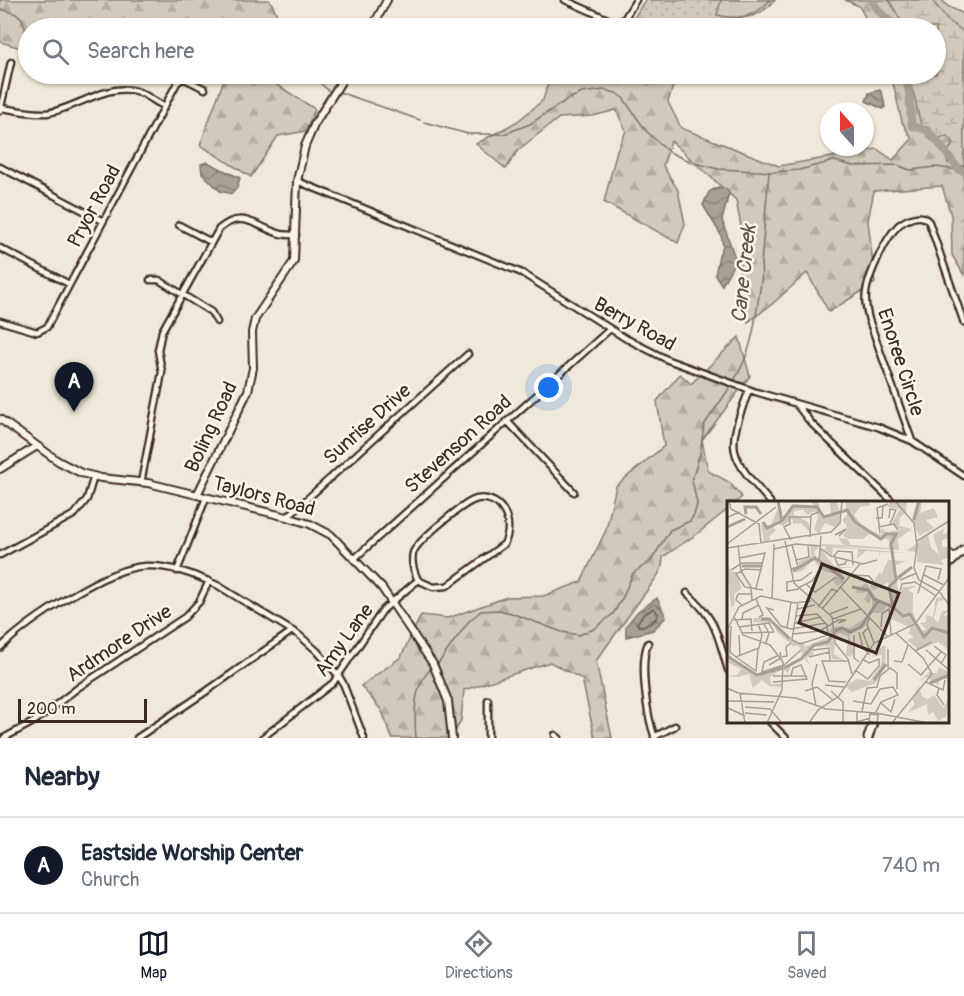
<!DOCTYPE html>
<style>
body{margin:0;font-family:Pangolin,sans-serif;background:#f2f2f3;color:#1f2937}
.compass{position:absolute;left:820px;top:102px;width:54px;height:54px;border-radius:50%;background:#fff;box-shadow:0 2px 4px #0004;rotate:339deg}
.scale{position:absolute;left:18px;bottom:15px;width:129px;box-sizing:border-box;padding-left:6px;border:3px solid #3b2a1e;border-top:0;font-size:16px;line-height:21px;white-space:nowrap;color:#3b2a1e;-webkit-text-stroke:4px #fcf5e5;paint-order:stroke}
.you{position:absolute;left:549px;top:388px;width:21px;height:21px;margin:-15px;border:4px solid #fff;border-radius:50%;background:#1a73e8;box-shadow:0 0 0 9px #1a73e833}
.badge{display:grid;place-items:center;width:39px;height:39px;border-radius:50%;background:#111827;color:#fff;font-size:20px;font-weight:700}
.pin{position:absolute;translate:-50% -50px;filter:drop-shadow(0 2px 3px #0008)}
.pin::after{content:'';position:absolute;top:32px;width:21px;height:18px;background:inherit;clip-path:polygon(0 0,100% 0,50% 100%)}
.list{margin:0;padding:0;list-style:none}
h2{display:flex;justify-content:space-between;align-items:center;height:78px;margin:0;padding:0 24px;font-size:26px}
h2 small{font-size:20px;font-weight:400;color:#747a83}
.list li{display:grid;grid-template-columns:39px 1fr auto;gap:18px;align-items:center;box-sizing:border-box;height:96px;padding:0 24px;border-top:2px solid #e0e1e3}
.list b{display:block;font-size:22px;white-space:nowrap}
.list p{margin:0;font-size:20px;white-space:nowrap;color:#747a83}
.list em{font-size:20px;font-style:normal;color:#747a83}
.icon{flex:none;width:33px;height:33px;fill:none;stroke:currentColor;stroke-width:2;stroke-linecap:round;stroke-linejoin:round}
.map{position:relative;flex:none;width:964px;height:738px;overflow:hidden}
.search{position:absolute;background:#fff;box-shadow:0 2px 4px #0004;left:18px;right:18px;top:18px;height:66px;display:flex;align-items:center;gap:15px;box-sizing:border-box;padding:0 21px;border-radius:33px;color:#747a83;font-size:22px}
.sheet{height:174px;background:#fff}
nav{display:flex;justify-content:space-around;align-items:center;box-sizing:border-box;height:84px;border-top:2px solid #e0e1e3;background:#fff;font-size:16px;color:#747a83}
nav a{display:grid;justify-items:center;gap:3px}
nav .on{color:#111827}
.map>svg:first-child{display:block}
</style>
<div class="map">
<svg width="964" height="738" viewBox="0 0 964 738">
<defs>
<pattern id="forest-firs" width="22" height="20" patternUnits="userSpaceOnUse" patternTransform="scale(1.5)"><rect width="22" height="20" fill="#d2c9ba"/><path d="M5 1l3.5 6h-7zM16 11l3.5 6h-7z" fill="#b5ad9f"/></pattern>
<pattern id="wetland-marsh" width="20" height="14" patternUnits="userSpaceOnUse" patternTransform="scale(1.5)"><rect width="20" height="14" fill="#d2c9ba"/><path d="M1 5h8M5 5V1M11 12h8M15 12V8" fill="none" stroke="#b5ad9f"/></pattern>
<pattern id="park-dots" width="8" height="8" patternUnits="userSpaceOnUse" patternTransform="scale(1.5)"><rect width="8" height="8" fill="#d2c9ba"/><path d="M2 2h.1M6 6h.1" fill="none" stroke="#b5ad9f" stroke-width="1.8" stroke-linecap="round"/></pattern>
<pattern id="water-waves" width="16" height="10" patternUnits="userSpaceOnUse" patternTransform="scale(1.5)"><rect width="16" height="10" fill="#aaa091"/><path d="M0 5q4-4 8 0t8 0" fill="none" stroke="#8c8376"/></pattern>
</defs>
<rect width="100%" height="100%" fill="#f0e9d9"/>
<filter id="ink" filterUnits="userSpaceOnUse"><feTurbulence type="fractalNoise" baseFrequency=".0167" numOctaves="2"/><feDisplacementMap in="SourceGraphic" scale="12" xChannelSelector="R" yChannelSelector="G"/><feConvolveMatrix kernelMatrix="1 2 1 2 8 2 1 2 1" color-interpolation-filters="sRGB"/></filter>
<g filter="url(#ink)">
<path fill="url(#forest-firs)" stroke="#867a6c" stroke-width="1.5" d="M0 0H269L271 2 283 27 281 28H28V50L0 42Z
M845 0H942L947 6 964 14V275L952 255 951 215 942 186 874 191 868 220 875 283 829 312 807 273 771 305 748 322 737 295 743 237 736 200 671 141 663 166 678 190 685 224 678 243 604 202 617 150 626 131 616 110 593 116 559 118 518 150 506 169 476 144 518 121 543 100 551 74H677L668 102 681 128 779 166 877 149 893 160 912 139 902 122 891 74H936V28H871L859 6Z
M226 74H263V76L315 109 306 131 278 136 251 177 200 145Z
M739 337 750 376 702 440 708 471 729 482 742 497 736 502H728V509L697 534 663 557 662 567 658 575 596 661 612 738H595L582 679 550 662 464 690 461 720 452 738H392L382 711 361 686 401 657 421 615 448 618 507 597 543 596 581 582 606 530 616 486 664 446 657 401 680 374 691 384Z"/>
<path fill="url(#wetland-marsh)" stroke="#867a6c" stroke-width="1.5" d="M889 0H932L947 20 964 32V166L948 163 945 155 954 143 947 136 931 140C912 122 922 91 901 74H936V28H892L901 21Z"/>
<path fill="url(#park-dots)" stroke="#867a6c" stroke-width="1.5" d="M645 0H775C753 25 737 15 709 21L706 28H631L634 18Z"/>
<path fill="#d2c9ba" stroke="#867a6c" stroke-width="1.5" d="M721 0H770C756 17 737 20 717 15Z"/>
<path fill="url(#water-waves)" stroke="#7e7163" stroke-width="1.5" d="M880 90 883 96 885 107 883 109 866 101 869 93Z
M207 162 240 178 237 188 232 194 220 191 202 173 201 164Z
M718 187 727 189 729 193 722 220 735 258 732 267 722 285 715 275 719 255 723 246 721 235 703 205 709 192Z
M657 598 666 617 653 630 626 637V626L638 611Z"/>
<g fill="none" stroke-linecap="round" stroke-linejoin="round">
<path stroke="#67594c" stroke-width="1.5" d="M654 608 658 614C656 622 646 627 638 626L637 623 643 615Z"/>
<path stroke="#7e7163" stroke-width="1.5" d="M0 9C19 14 23 13 26 34L28 35
M166 28 171 27 181 28
M310 74 329 91
M339 92 420 120
M424 122 468 134H504L530 124 568 99 582 93 604 90 616 93 623 98 647 132 669 152 691 162 718 169 774 172 799 170 834 161 853 166 897 165 910 170 935 167 959 170
M733 382C750 356 754 331 758 302 760 289 763 277 761 264L769 172
M437 665 469 621 481 611 499 610 511 613 562 632 579 635 594 629 613 614 623 597 633 573 651 561 670 530 690 521 694 515 697 504 692 480 700 454 704 425 731 386
M416 738C414 714 413 683 433 667"/>
<path stroke="#aaa091" stroke-width="8" d="M871 0 880 12 892 23V28
M903 74C913 94 908 104 912 126L927 130 938 142 959 170 964 171"/>
<defs>
<path id="minor" d="M565 0 610 20 623 21 636 0
M1 108C16 110 31 114 47 113 76 109 105 83 136 91 146 94 155 102 164 106
M0 111 11 62
M0 167 103 221
M297 181 522 273 625 338 668 360 756 392 878 427 912 441 964 476
M179 225 211 242
M0 248 69 284
M150 280H159L211 312 217 322
M0 321 37 332 47 327 177 83 183 78 205 89
M749 390C726 451 727 453 770 502
M796 404 811 423 893 502
M507 421 574 492
M912 441 869 320C866 309 864 299 867 287 871 271 885 240 896 228 900 223 906 220 912 218 920 216 924 216 929 222L964 323
M141 483 162 372 158 350 162 331 219 229C243 208 257 228 281 234 286 235 291 235 296 235
M287 517 468 354
M948 552 955 558
M0 555 75 514 87 499 94 476
M354 559 610 329
M177 571 206 498
M687 593C717 620 717 634 728 670
M648 643C639 663 647 717 655 738
M0 648C28 621 107 567 146 566 170 565 196 575 217 585L299 635 317 651 338 675 343 683 364 738
M488 700V738
M770 722 786 738
M555 735 559 738
M654 737 675 726
M4 738 35 721 79 687 185 617 199 602 209 581
M137 738 204 693 292 631
M262 738 333 683 383 610 418 580C414 572 411 562 413 553 417 541 464 502 477 499 503 495 515 524 504 544L447 586 433 587 418 580"/>
<path id="tertiary" d="M372 28 387 0
M0 419 58 461 81 473 101 478 148 483 287 517 310 524 331 535 382 588 433 664 448 701 452 738
M0 469 37 446
M197 495 248 391 253 368 252 332 255 319 294 261 297 181 305 146 315 123 346 74"/>
<path id="secondary" d="M948 565 964 550
M868 738 873 722"/>
</defs>
<use href="#minor" stroke="#3b2a1e" stroke-width="9"/>
<use href="#tertiary" stroke="#3b2a1e" stroke-width="10"/>
<use href="#secondary" stroke="#3b2a1e" stroke-width="11"/>
<use href="#minor" stroke="#fcf5e5" stroke-width="4.5"/>
<use href="#tertiary" stroke="#fcf5e5" stroke-width="6"/>
<use href="#secondary" stroke="#fcf5e5" stroke-width="7"/>
</g>
</g>
<g text-anchor="middle" dominant-baseline="central" stroke-width="5" stroke-linejoin="round" paint-order="stroke">
<g font-size="20" fill="#3b2a1e" stroke="#fcf5e5">
<text transform="translate(94 206) rotate(-62)">Pryor Road</text>
<text transform="translate(635 324) rotate(29)">Berry Road</text>
<text transform="translate(901 362) rotate(72)">Enoree Circle</text>
<text transform="translate(367 424) rotate(-42)">Sunrise Drive</text>
<text transform="translate(211 427) rotate(-65)">Boling Road</text>
<text transform="translate(458 444) rotate(-42)">Stevenson Road</text>
<text transform="translate(264 496) rotate(15)">Taylors Road</text>
<text transform="translate(344 640) rotate(-54)">Amy Lane</text>
<text transform="translate(119 643) rotate(-34)">Ardmore Drive</text>
</g>
<g font-size="21" font-style="italic" fill="#625346" stroke="#fcf5e5">
<text transform="translate(744 274) rotate(-84)">Cane Creek</text>
</g>
</g>
<g transform="translate(727 501)">
<rect width="222" height="222" fill="#f0e9d9"/>
<path d="M84 0H91L96 16 104 13 103 2 109 0 114 13 110 27 98 22 92 33 87 28 91 16 88 10 81 14 76 9 68 10 66 13 81 21 84 32 74 22 66 23 65 18 57 25 48 22 47 28H50L39 39 43 36V39L37 41 34 24H44L52 5 56 20 64 5 88 7ZM164 0H180L179 12 173 16 172 25 185 28 171 38 172 49 103 45 181 52 154 51 150 58 153 51 139 50 130 58 131 48 106 47 105 55 97 48 100 46 94 45 95 43 117 44 111 37 120 38 124 44 162 47V39L142 33 136 38H121L116 35 120 25 115 19 120 14 118 0H140L144 4 133 6 127 14 136 26 154 34 155 27 159 31 174 29 165 22 173 8 160 6ZM190 0H195L193 12 207 7 211 16 199 19 207 27 192 35 185 18ZM217 27 216 34 222 31V37L215 39V46H220L222 57 214 59 217 64 190 61V51L179 50 201 34 204 47 212 53 206 34ZM83 43 92 44 87 52 91 59 93 47 107 65 128 67H114L117 81 110 85 106 80 111 74 97 70 86 59 75 70 66 72 72 67 71 61 84 55ZM161 59 179 60 167 65 172 94 176 86 190 85 181 89 186 92V111L192 129H200L193 122 199 121V114L206 116 209 97 215 96 217 99 211 100 207 117 211 122 215 110 222 109 216 115 222 114V149L211 141 192 149 180 139 187 136 181 132 184 127 164 118V107L159 105 156 112H145V95L142 103 137 98 141 91 130 92 129 89 139 82 152 100 163 102 162 76 155 72ZM0 64 5 71 8 70 15 87 7 93 8 103 4 107ZM144 113 138 120 139 125 122 134 127 152 123 156 119 154 121 135 111 132 108 137 107 153 117 159 105 158 103 145 87 146 86 154 79 156 84 166 77 157 64 165 61 172 56 168 43 176 44 183H55L54 186 42 185 35 179 26 187 22 173 11 176 0 175 10 174 14 168 0 161V130L3 128V156L30 173 60 164 76 155 72 145H66L50 131 46 122 26 121 27 117 42 116 66 141H76L78 146 101 136 103 129 110 125 123 127ZM155 145H159L158 166 148 182 125 191 118 185 130 178 143 180 154 164 155 154 145 156ZM212 166 222 171V178H214L211 184 199 176 191 181 202 171 210 172ZM192 185 195 195 200 198 207 194 217 207 222 196 219 216 211 220 206 211 201 214 200 203 180 212 188 203 185 198Z" fill="#d2c9ba"/>
<path d="M166 63 170 92 180 100 185 119H175L168 113 159 70Z" fill="#d2c9ba"/>
<path d="M152 72 161 74 162 81 147 89 143 86Z" fill="#d2c9ba"/>
<path fill="none" stroke="#aaa091" stroke-width="3" d="M51 0 55 20M19 13 18 6H29L34 13M187 19 192 0M55 20 66 5 90 6 97 16 120 9 128 21 154 38 159 33H169L164 43 169 79 162 86 166 106 176 115 183 113 197 136 205 127 222 132M36 21 40 27 55 20M0 26 18 18M15 65H34M66 70 88 57 117 78M168 79 185 66M125 86 141 89 147 98 166 106M34 118H42L63 138M108 130 115 127 123 131 134 126 151 100M0 155 30 174 55 167M57 167 74 158 87 144 101 141 106 134M147 179 159 163M203 182 222 174"/>
<path fill="none" stroke="#a89d8e" stroke-width="1.5" d="M2 0 4 8 32 23 34 42M168 0 187 22 190 45 187 67 192 79 212 90 222 104M149 17H155L156 4M162 17 163 8 169 9 163 23M0 22 1 16 13 11M151 26 167 23 171 29M153 32 150 7 161 3M108 34 119 28 112 35M83 36 84 14 92 11M64 39 57 26 63 23 62 16H84M58 40 67 82 105 116 108 142 121 158 125 173M190 40 222 20M0 43 49 6M11 44 14 70 24 86 25 99M0 47 104 31 113 22 115 0M93 47 104 55 136 63 150 59M47 48 69 43 93 45M107 55 111 50 125 51 126 64M107 55 111 64 118 63 120 58M12 57 38 52 29 87M69 59 82 56 81 44M92 59 94 35M64 68 71 66 65 44M4 69 15 62H36M35 69 18 68 9 73 18 86 36 89M127 74 142 75 147 81M197 74 217 84M173 79 190 72M79 83 88 91 109 76M113 86 160 135M71 87 85 80 94 68M72 88 60 90V81L74 79 85 71M173 90 175 83 188 81 209 95M191 92 199 65 214 68 211 79M45 97 47 43M29 98 36 114 32 116M15 104 9 99 11 93H24M91 106 105 88 111 91M70 108 88 104M95 108 133 63M47 109 40 107 54 125 64 128 99 122M103 113 121 106M69 115 90 113 100 124 101 134 73 143 65 139V138L71 102M8 117 16 134 43 144 56 161 55 189 40 222M143 117 140 123 147 142M106 118 134 108M7 119 24 118 25 130M15 119 16 112 32 104M68 122 94 116M37 123 42 132 39 142M4 125 3 151 9 156 32 147 35 134 31 123M12 126 42 122 47 131M154 126 155 113 162 108 164 133M60 127 64 101M141 127 136 132 142 148M0 129 12 106 34 95 68 102 84 100M132 131 136 147 143 154M15 132 47 131M66 133 93 130 111 119H119L111 122M12 134 13 155M127 134V157L132 161M207 145 219 154 214 163M86 149 102 147 103 159M199 149 222 169M188 150 204 141M50 155 37 161 35 171 57 164 74 149M9 156 29 170 31 148M55 156 60 155 59 146 64 142M82 156 103 151M167 160 175 161 181 144M181 163 194 174 215 150M42 164 54 157 53 151M161 167V148M128 169 141 178 152 165V158L142 162 135 158M46 175H80M46 181 80 178 74 164 66 167 64 175M119 181 102 180 95 160H122M199 181 216 189 218 179M98 184 117 186M150 185 153 175 163 167 170 172V188M0 187 11 192 69 197 99 208 149 212 201 222M212 187 210 194 217 204M78 190 90 186 106 199M104 190 116 201V222M13 192 18 222M0 200 47 201M126 200 144 203 153 188M154 202 164 211 168 198M89 205 85 183 90 163M18 206 43 208 55 222M1 207 18 215M130 210V221L143 217M135 210 140 187 151 186M149 211 154 201 171 194 166 186 153 188M18 212 40 214M82 222 91 209 112 195 147 142 188 123 222 77M148 222 142 220 143 213 151 214 150 222M165 222 205 173 196 157 169 132"/>
<path fill="#3b2a1e" fill-opacity="0.15" stroke="#3b2a1e" stroke-width="3" d="M95 63 172 92 149 152 72 122Z"/>
<rect width="222" height="222" fill="none" stroke="#3b2a1e" stroke-width="3"/>
</g>
</svg>
<svg class="compass" viewBox="-18 -18 36 36"><path d="M0-13l5 13h-10z" fill="#e53935"/><path d="M0 13l5-13h-10z" fill="#747a83"/></svg>
<div class="scale">200 m</div>
<div class="you"></div>
<div class="pin badge" style="left:74px;top:412px">A</div>
<div class="search"><svg class="icon" aria-label="search" viewBox="0 0 24 24"><circle cx="10" cy="10" r="6"/><path d="M15 15l6 6"/></svg>Search here</div>
</div>
<section class="sheet">
<h2>Nearby<small></small></h2>
<ul class="list">
<li><span class="badge">A</span><div><b>Eastside Worship Center</b><p>Church</p></div><em>740 m</em></li>
</ul>
</section>
<nav>
<a class="on"><svg class="icon" aria-label="map" viewBox="0 0 24 24"><path d="M3 6l6-2 6 2 6-2v14l-6 2-6-2-6 2zM9 4v14M15 6v14"/></svg>Map</a>
<a><svg class="icon" aria-label="directions" viewBox="0 0 24 24"><path d="M12 3l9 9-9 9-9-9zM9 14v-3h6M13 9l2 2-2 2"/></svg>Directions</a>
<a><svg class="icon" aria-label="saved" viewBox="0 0 24 24"><path d="M7 4h10v16l-5-4-5 4z"/></svg>Saved</a>
</nav>
